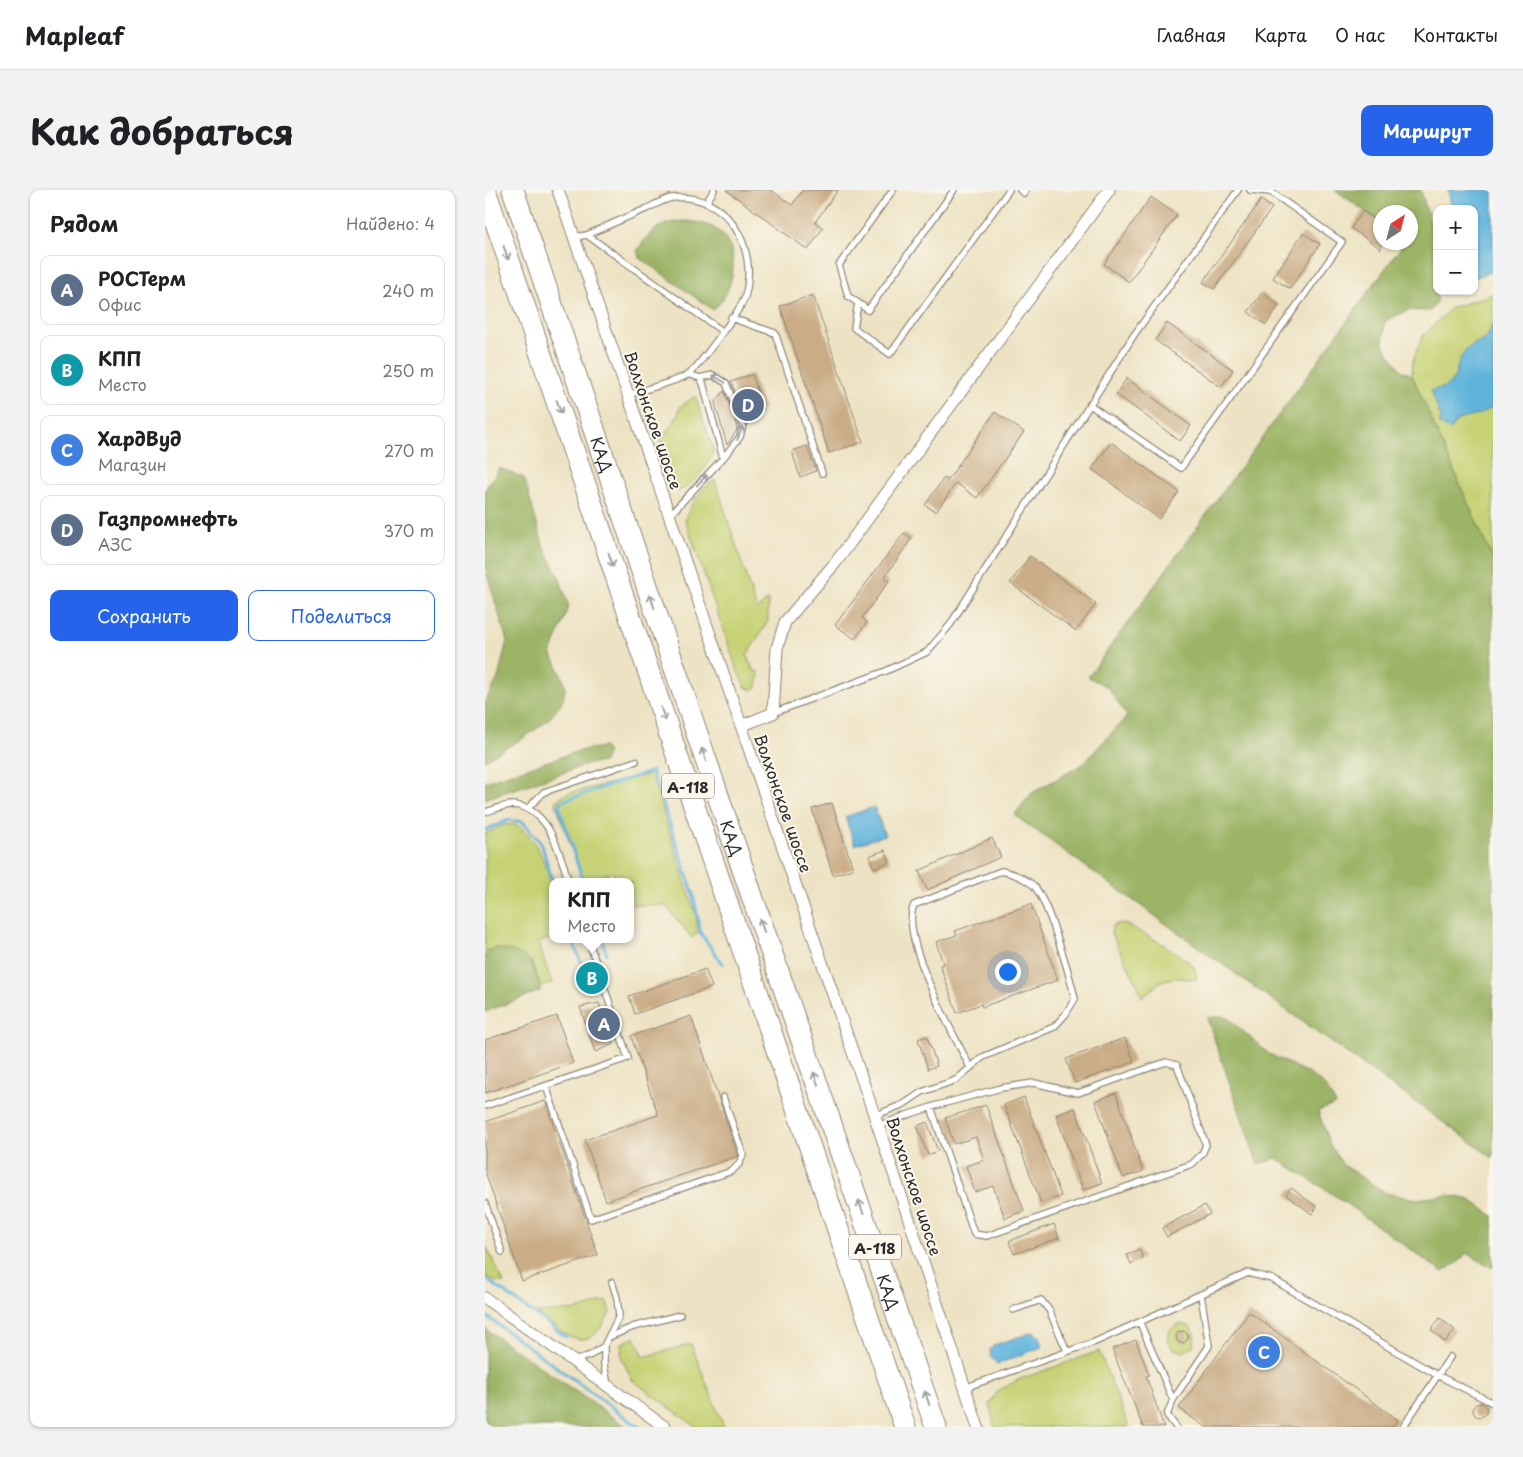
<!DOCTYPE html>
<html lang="ru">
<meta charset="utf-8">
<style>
body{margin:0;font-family:"Playpen Sans",sans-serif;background:#f2f2f2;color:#202124}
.controls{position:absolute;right:15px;top:15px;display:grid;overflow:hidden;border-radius:10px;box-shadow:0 1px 4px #0004}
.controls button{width:45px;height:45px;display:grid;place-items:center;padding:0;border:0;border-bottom:1px solid #e0e0e0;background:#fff;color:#202124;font:25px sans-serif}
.compass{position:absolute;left:888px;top:15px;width:45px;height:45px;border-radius:50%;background:#fff;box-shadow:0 1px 4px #0004;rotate:36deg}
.you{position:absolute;left:522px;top:781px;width:18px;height:18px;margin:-12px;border:4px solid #fff;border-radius:50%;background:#1a73e8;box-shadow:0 0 0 8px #1a73e833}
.badge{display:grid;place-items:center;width:32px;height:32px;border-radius:50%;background:#2563eb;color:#fff;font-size:16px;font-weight:700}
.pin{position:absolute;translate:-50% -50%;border:2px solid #fff;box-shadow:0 1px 5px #0006}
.popup{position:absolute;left:64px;top:688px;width:85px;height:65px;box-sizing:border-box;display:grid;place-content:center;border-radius:10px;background:#fff;filter:drop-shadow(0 1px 4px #0005);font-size:16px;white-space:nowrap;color:#757577}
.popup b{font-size:19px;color:#202124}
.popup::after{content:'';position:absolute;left:50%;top:100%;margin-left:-10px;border:10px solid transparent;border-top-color:#fff}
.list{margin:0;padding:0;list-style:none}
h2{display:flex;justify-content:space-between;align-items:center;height:65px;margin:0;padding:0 20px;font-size:21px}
h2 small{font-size:16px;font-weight:400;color:#757577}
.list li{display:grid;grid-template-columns:32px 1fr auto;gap:15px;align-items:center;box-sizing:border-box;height:70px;margin:0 10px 10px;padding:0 10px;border:1px solid #e0e0e0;border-radius:10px}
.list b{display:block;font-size:19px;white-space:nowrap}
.list p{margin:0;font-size:16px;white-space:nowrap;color:#757577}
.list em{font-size:16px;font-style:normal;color:#757577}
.actions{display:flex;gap:10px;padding:15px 20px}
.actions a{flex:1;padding:11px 0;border:1px solid #2563eb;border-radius:10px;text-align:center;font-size:18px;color:#2563eb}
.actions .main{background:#2563eb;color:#fff}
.map{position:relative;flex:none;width:1008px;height:1237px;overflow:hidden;border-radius:10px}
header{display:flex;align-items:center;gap:30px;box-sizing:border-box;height:70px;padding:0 25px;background:#fff;border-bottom:1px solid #e0e0e0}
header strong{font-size:24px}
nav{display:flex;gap:28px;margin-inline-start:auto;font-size:18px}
.intro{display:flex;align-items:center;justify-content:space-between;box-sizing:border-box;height:120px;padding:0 30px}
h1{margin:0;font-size:35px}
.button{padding:12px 22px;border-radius:10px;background:#2563eb;color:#fff;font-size:18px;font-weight:700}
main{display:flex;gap:30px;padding:0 30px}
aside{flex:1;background:#fff;border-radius:10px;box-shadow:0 1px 4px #0004}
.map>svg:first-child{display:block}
</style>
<header>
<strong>Mapleaf</strong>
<nav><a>Главная</a><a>Карта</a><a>О нас</a><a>Контакты</a></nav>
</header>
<div class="intro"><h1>Как добраться</h1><a class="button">Маршрут</a></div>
<main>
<aside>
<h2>Рядом<small>Найдено: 4</small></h2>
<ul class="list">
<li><span class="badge" style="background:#5c6f8a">A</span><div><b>РОСТерм</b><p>Офис</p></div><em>240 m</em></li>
<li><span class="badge" style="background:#0f9aa8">B</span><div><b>КПП</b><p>Место</p></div><em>250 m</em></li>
<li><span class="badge" style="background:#3f7fe0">C</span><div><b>ХардВуд</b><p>Магазин</p></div><em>270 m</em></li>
<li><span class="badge" style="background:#5c6f8a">D</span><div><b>Газпромнефть</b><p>АЗС</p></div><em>370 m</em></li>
</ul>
<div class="actions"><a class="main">Сохранить</a><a>Поделиться</a></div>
</aside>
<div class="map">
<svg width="1008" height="1237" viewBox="0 0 1008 1237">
<rect width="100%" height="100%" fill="#fbf7ec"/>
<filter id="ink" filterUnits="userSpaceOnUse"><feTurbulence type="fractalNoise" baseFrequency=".02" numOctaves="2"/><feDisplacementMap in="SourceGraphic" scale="10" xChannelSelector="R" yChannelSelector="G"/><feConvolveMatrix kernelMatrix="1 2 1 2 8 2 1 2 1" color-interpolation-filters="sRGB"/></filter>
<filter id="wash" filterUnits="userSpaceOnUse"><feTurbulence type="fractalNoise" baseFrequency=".0096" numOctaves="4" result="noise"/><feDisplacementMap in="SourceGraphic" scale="20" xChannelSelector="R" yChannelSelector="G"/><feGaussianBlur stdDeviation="1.12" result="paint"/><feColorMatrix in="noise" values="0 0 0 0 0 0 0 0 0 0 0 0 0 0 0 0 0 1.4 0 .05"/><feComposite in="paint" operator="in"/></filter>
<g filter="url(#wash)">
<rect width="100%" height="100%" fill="#ede2c3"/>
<path fill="#c6d274" stroke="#787e50" d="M1008 104V370L927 185 928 170 937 147 966 118Z
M210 206 229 261C224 274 207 297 193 301L175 251 192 227 195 217Z
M230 290 272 420 283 409V431L262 465 268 480 274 482 272 497 267 500 260 497 253 482 200 329C206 314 216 298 230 290Z
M166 584 211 725 213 743 207 748 180 715H146V692H132L128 682 105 690 106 692H98L70 611 83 603Z
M28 634C49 638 66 685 68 705 70 718 68 733 68 747L53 753 67 793 56 797 46 771 12 758 0 761V644L18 635Z
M636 733C648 736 702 767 709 777 711 780 711 786 712 789L689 788 676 791 657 808 652 794 626 743 627 736Z
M0 1054 19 1093 9 1091 0 1085Z
M122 1111 125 1122C102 1170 82 1145 52 1123L92 1120Z
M694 1134 705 1136 710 1146 708 1156 699 1162 688 1159 682 1150 685 1140Z
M150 1147 159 1167 206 1154 239 1237H211L147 1190 136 1167 137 1153Z
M614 1161 644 1237H509L505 1214 513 1201 533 1190Z"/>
<path fill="#9cb466" stroke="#647048" d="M850 0H936L952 59V113L945 121 924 120 900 131 898 155 917 181 927 185 1008 370V968L529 625 547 603 598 574 642 526 623 497 603 487 919 53 926 52V22H896L895 32Z
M198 31C210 32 225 33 235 42 257 62 249 102 228 120L155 68 152 61C166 40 172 34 198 31Z
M14 278 39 288 58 355 74 387 84 417 66 463C70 473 80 488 80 498 80 531 24 555 0 570V512L13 488 22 451 0 377V300Z
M119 557 123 562 119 572 104 574 0 609V592L97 560Z
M12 758C36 763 42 762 52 786 54 792 56 795 55 801L0 822V761Z
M737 826 744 829 784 864 823 883 839 895 851 914 833 921 845 955 858 975 901 1003 930 1009 964 1005 986 1010 1008 1026V1078L981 1063 974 1072 957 1082 852 1007 791 968 773 975 722 828Z
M0 1138 5 1142 142 1237H0Z"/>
<path fill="#61b4dc" stroke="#467084" d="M963 0H1008V81L989 88V19H967Z
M1008 134V217L993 225 972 230 966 240 954 234 956 228 946 200C950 199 957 199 961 196 980 184 963 161 1001 149Z
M389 617 400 645 370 655 360 627Z
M548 1142 554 1146 557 1157 512 1174 506 1167 505 1160 509 1155Z"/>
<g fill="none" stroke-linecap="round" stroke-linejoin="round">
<path stroke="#61b4dc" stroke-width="3" d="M0 640 24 630 38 632 56 653 68 693
M98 692 74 616 77 611 167 581 208 703 216 744 238 774
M87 749 96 772
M117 749 122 764
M0 1088 81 1147
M0 1125 154 1237"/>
</g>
<g id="blocks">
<path fill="#caad87" d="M241 0H286L307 15 318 0H353L330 32 338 38 323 60Z
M666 7 692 25 644 92 619 74Z
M776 10 787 18 729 99 718 92Z
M878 21 896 33V59L866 38Z
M818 43 835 54 805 99 788 88Z
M777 103 794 115 781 135 763 122Z
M328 105 378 252 344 263 295 116Z
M682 133 748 180 736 197 670 150Z
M267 184 279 219 259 225 246 192Z
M642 188 706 236 695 251 631 204Z
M239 201 250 228 252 240 242 255 230 213Z
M510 222 539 242 492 308 471 293 451 322 440 315 459 288 463 290Z
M626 252 694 302 674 329 607 279Z
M322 256 331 281 315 287 307 261Z
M419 343 427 348 399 388 404 391 377 428 382 432 370 449 350 435Z
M545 366 611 414 591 441 525 393Z
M347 613 368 679 348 685 327 619Z
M507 648 516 667 442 700 434 681Z
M400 660 405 672 389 678 384 666Z
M546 714 573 790 497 817 496 814 472 823 455 775 458 774 451 752 472 745 470 741Z
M220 779 227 797 150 824 144 806Z
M114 813 128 854 110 862 95 817Z
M72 826 88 873 0 903V850Z
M206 826 253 966 121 1011 100 950 173 925 146 846Z
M442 846 452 876 443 879 433 849Z
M640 848 649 872 590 893 581 869Z
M631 903 658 981 638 988 610 911Z
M539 907 576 1006 556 1013 519 915Z
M60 911 113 1065 37 1091 0 981V932Z
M501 915 539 1021 520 1028 508 996 490 1002 481 976 499 970 491 947 469 954 460 928Z
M590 918 617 993 598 1000 571 925Z
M442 932 453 961 443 965 432 936Z
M806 998 832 1017 827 1024 801 1005Z
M720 1015 725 1024 682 1047 677 1038Z
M569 1034 574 1048 529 1064 524 1051Z
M654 1059 658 1068 646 1074 642 1065Z
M764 1122 913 1230 907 1237H720L694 1218Z
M955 1128 970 1140 960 1152 946 1140Z
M691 1147a6 6 0 1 1 12 0a6 6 0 1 1-12 0Z
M651 1150 664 1185 661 1186 679 1237H658L627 1159Z
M988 1220a7 7 0 1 1 14 0a7 7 0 1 1-14 0Z"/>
</g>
</g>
<g filter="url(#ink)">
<use href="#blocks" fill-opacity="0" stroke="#8c8677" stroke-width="1"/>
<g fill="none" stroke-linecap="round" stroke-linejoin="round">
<defs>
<path id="service" d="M408 0 354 75 363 106 383 120 469 0
M535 0 539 3 541 0
M221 13 229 0
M102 45 237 141
M89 47 102 45C122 36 142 27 161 19 169 15 178 10 186 8 242 1 274 57 260 107 256 119 214 176 204 184 194 191 157 200 143 205
M373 113 369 138 405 164 524 0
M246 128 290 143 337 283
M215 188 228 185 241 193 258 235 255 247 238 268
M605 215 696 278 857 52 786 2 765 0
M184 326 238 268 218 193 215 188 203 184
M288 523 401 481 442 462 465 435 649 145 753 0
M42 619 59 602 151 571
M0 622C8 620 19 615 27 615 65 617 74 663 84 692
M93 784 113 777
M61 896 106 1029 247 981 254 974 258 965 238 907
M0 916 143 868 103 749
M389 926 419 914 437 902 471 890 498 867 569 837 580 825 590 809C585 787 563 709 548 695 538 687 528 683 516 681L429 715C414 748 469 845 485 877
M393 936C413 928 433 921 453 915L516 898 549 893 593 903 681 872 692 875 721 955 717 964 707 974 502 1046 489 1044 446 917
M0 1013 17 1062
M528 1120 556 1110 564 1120 582 1161
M655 1133 688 1210 724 1156 716 1105
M124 1147 148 1137 195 1125
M89 1171 106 1165 119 1156
M123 1195 119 1175V1156L134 1126 132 1108 127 1092
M479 1198 610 1152 763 1083 787 1089 952 1185 1008 1213
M688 1210 682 1225 691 1237
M918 1237 965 1167"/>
<path id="minor" d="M73 0 393 936 493 1237
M256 536 288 523 292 458 300 432 351 372 624 0
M0 1108 180 1237"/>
<g id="motorway">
<path d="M0 0 420 1237"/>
<path id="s1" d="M28 0 269 712 451 1237"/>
</g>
</defs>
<use href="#service" stroke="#8c8677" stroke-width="8"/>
<use href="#minor" stroke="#8c8677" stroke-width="13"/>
<use href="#motorway" stroke="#8c8677" stroke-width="23"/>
<use href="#service" stroke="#fff" stroke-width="5.5"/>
<use href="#minor" stroke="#fff" stroke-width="11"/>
<use href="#motorway" stroke="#fff" stroke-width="21"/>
</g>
<defs><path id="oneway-shaft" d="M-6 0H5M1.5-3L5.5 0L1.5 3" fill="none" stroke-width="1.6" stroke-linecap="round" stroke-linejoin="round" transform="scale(1.25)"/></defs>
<g stroke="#a0a0a0">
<use href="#oneway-shaft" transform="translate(21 63) rotate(71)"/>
<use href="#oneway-shaft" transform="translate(234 189) rotate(-150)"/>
<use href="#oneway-shaft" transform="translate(74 217) rotate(71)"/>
<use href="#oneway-shaft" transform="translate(255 243) rotate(-69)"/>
<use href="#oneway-shaft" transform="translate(217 290) rotate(-47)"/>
<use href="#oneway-shaft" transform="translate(126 370) rotate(71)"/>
<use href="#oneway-shaft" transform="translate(167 411) rotate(-109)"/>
<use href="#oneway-shaft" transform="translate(178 524) rotate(71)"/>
<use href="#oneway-shaft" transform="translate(219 565) rotate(-109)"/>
<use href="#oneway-shaft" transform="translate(277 736) rotate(-109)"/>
<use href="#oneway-shaft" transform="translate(331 889) rotate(-109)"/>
<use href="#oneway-shaft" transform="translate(376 1017) rotate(-109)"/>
<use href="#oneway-shaft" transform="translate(442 1208) rotate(-108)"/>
</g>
</g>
<g text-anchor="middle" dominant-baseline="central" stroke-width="4" stroke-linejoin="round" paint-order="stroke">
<g fill="#fbf7ec" stroke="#696865" stroke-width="1">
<rect x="177" y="583.5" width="52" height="25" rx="4"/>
<rect x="364" y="1044.5" width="52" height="25" rx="4"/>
</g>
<g font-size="15" font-weight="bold" fill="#2b2b2b">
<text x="203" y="596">А-118</text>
<text x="390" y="1057">А-118</text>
</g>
<g font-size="16" fill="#2b2b2b" stroke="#fbf7ec">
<text transform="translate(169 230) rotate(71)">Волхонское шоссе</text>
<text stroke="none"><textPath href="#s1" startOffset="279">КАД</textPath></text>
<text transform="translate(299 613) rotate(71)">Волхонское шоссе</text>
<text stroke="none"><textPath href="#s1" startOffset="684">КАД</textPath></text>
<text transform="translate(430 996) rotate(72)">Волхонское шоссе</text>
<text stroke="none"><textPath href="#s1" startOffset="1164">КАД</textPath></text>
</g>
</g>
</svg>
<div class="controls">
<button>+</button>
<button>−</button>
</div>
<svg class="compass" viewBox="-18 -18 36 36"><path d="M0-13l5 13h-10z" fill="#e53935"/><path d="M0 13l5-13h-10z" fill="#757577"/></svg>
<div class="you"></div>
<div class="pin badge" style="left:119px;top:834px;background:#5c6f8a">A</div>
<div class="pin badge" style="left:107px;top:788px;background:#0f9aa8">B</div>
<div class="popup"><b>КПП</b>Место</div>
<div class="pin badge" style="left:779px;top:1162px;background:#3f7fe0">C</div>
<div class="pin badge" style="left:263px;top:215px;background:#5c6f8a">D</div>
</div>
</main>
